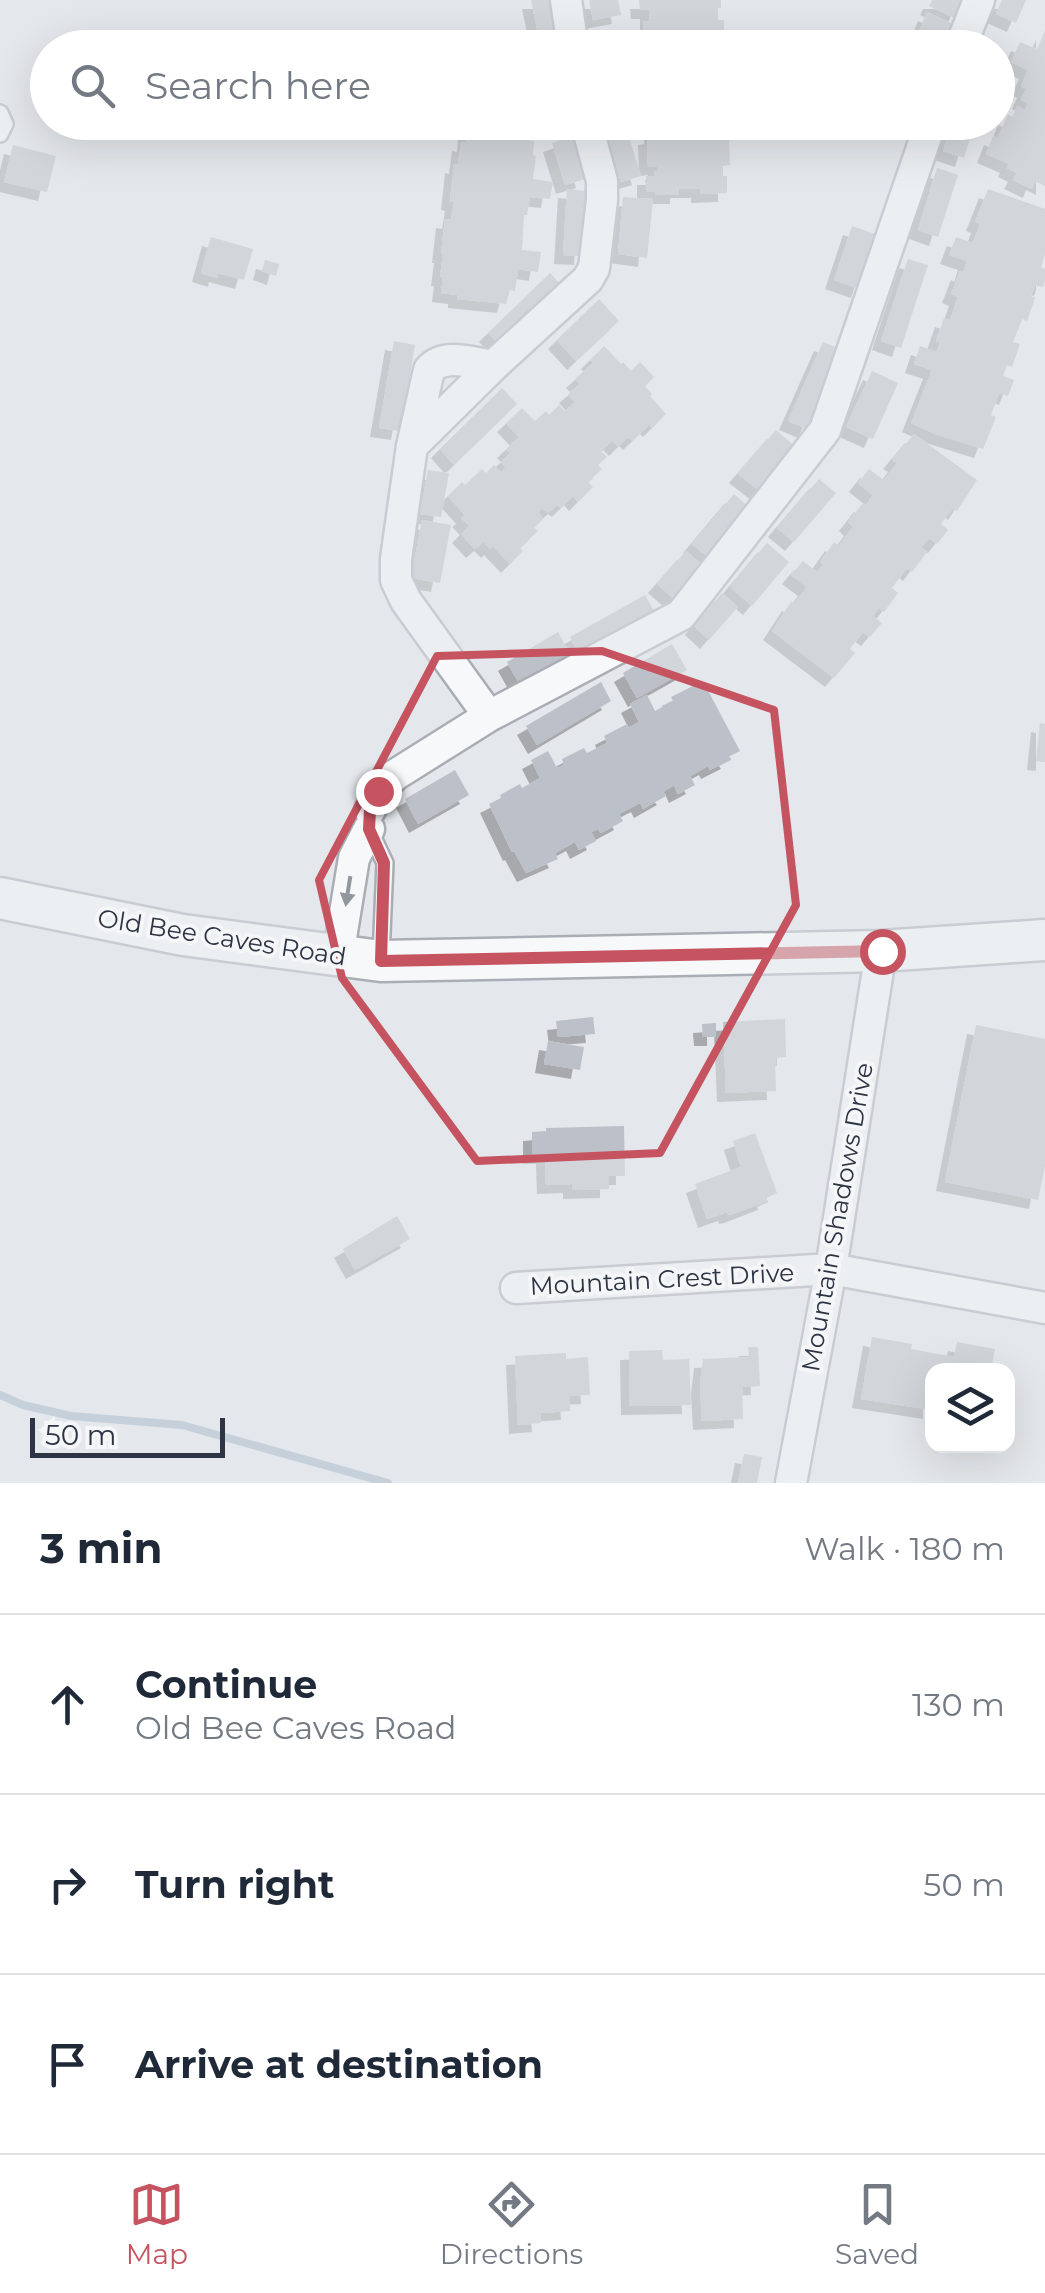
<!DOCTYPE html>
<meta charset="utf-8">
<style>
body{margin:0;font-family:Montserrat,sans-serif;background:#f2f2f3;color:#1f2937}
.controls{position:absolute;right:30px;bottom:30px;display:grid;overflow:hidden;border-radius:20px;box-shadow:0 10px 40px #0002}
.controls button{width:90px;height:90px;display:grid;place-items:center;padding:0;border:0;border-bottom:2px solid #e0e1e3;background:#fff;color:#1f2937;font:50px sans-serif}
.scale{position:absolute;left:30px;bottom:25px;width:195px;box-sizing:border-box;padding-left:10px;border:5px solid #2d3443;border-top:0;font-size:28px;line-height:35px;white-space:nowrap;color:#2d3443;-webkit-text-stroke:8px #f4f6f8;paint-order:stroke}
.stop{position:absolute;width:30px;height:30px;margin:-22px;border:8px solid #c55460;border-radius:50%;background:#fff}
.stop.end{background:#c55460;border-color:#fff;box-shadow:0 2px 10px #0008}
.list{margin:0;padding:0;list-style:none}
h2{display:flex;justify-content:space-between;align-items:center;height:130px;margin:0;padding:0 40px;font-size:42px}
h2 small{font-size:32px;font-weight:400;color:#747a83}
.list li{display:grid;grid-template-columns:65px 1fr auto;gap:30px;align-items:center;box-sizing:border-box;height:180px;padding:0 40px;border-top:2px solid #e0e1e3}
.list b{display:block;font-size:38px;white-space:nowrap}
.list p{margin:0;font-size:32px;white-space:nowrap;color:#747a83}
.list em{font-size:32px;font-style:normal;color:#747a83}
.icon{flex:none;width:55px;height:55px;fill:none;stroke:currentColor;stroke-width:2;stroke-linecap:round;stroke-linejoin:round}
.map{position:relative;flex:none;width:1045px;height:1483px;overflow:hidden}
.search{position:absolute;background:#fff;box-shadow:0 10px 40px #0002;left:30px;right:30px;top:30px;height:110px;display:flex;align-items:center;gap:25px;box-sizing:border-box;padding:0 35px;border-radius:55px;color:#747a83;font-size:38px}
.sheet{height:670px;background:#fff}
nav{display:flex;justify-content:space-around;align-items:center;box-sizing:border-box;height:140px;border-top:2px solid #e0e1e3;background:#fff;font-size:28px;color:#747a83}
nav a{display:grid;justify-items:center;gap:5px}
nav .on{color:#c55460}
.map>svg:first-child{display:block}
</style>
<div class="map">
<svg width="1045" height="1483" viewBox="0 0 1045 1483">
<defs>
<filter id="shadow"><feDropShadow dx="-9" dy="9" stdDeviation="0" flood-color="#0004"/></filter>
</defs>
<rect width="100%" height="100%" fill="#e4e7eb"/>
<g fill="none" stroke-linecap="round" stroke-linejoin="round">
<path stroke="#a3b3c8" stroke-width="8" d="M0 1395 23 1405 71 1416 182 1425 388 1483"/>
</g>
<path fill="#bcc0c8" filter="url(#shadow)" d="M531 0H553L560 34 539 38Z
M589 0H618L621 15 593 20Z
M639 0H721V8H718V20H724V48H644L643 21H649V10H640Z
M932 0H963L955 18 929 6Z
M1002 0H1026L1016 23 996 14Z
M927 12 953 24 942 48H912Z
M1045 31V186L1035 181 1032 189 1013 180 1017 173 1007 168 1009 164 986 154 993 136 998 138 1007 116 1012 118 1017 106 1025 110 1028 103 1021 100 1026 89 1021 86 1028 70 1011 62 1020 42 1037 49Z
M614 36 617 48H595L594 40Z
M465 122H505L503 132 520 135 519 139 534 141 533 155 536 156 533 179 553 182 550 199 530 197 527 215H524L522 250 541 252 538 272 518 269 515 291 510 290 506 304 457 299V295L441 293 443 277H440L443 254H441L445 219 451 220 454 202 450 201 454 164 458 165 461 142 466 143 467 129 497 131 465 124Z
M653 122H722L723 134H729L730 165 723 166V176H727V193L700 194V189H679V195H655V191L646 192V176H655L654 171H657V166L648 167 647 136 653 135Z
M952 122H975L964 158 943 151Z
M628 134 641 176 621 182 608 140Z
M573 136 585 179 565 185 552 143Z
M13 145 56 156 47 192 4 182Z
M937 168 958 175 938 237 918 230Z
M567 189 587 191 583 256 563 255Z
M988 189 1045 209V255L1041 267 1045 269V281L1043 287 1035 285 1031 296 1035 298 1027 321 1022 319 1013 342 1020 344 1012 367 1007 365 1003 376 1014 380 1008 396 999 393 991 415 996 417 983 449 935 434 911 423 932 370 914 364 920 346 937 352 940 342 936 341 944 318 950 320 958 297 951 294 960 271 963 273 967 261 949 255 956 237 973 243 980 224 975 222Z
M623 197 653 199 647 258 618 254Z
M852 226 878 235 860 289 834 280Z
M211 237 253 249 244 280 218 273 217 278 201 273Z
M908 259 928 265 901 348 881 341Z
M265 260 279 264 276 276 262 271Z
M550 273 565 289 503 348 488 333Z
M599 299 619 321 576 361 557 340Z
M394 341 415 345 400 431 379 428Z
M823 342 843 350 807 429 788 421Z
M604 346 621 364 623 362 631 371 640 362 654 377 645 386 652 394 650 396 666 414 652 428 649 425 632 441 628 437 618 447 612 441 601 451 607 457 598 465 602 469 588 482 593 487 578 502 573 496 561 508 557 505 548 513 542 508 538 512 543 519 534 528 538 531 520 548 523 551 510 564 493 546 490 549 483 542 475 549 461 534 469 526 461 518 465 515 448 496 462 482 465 485 482 469 486 473 494 465 501 472 506 468 501 462 510 453 506 449 519 437 506 423 522 408 535 421 546 411 549 415 559 405 565 411 575 402 568 394 580 384 575 379 593 363 590 360Z
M872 371 898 383 873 439 846 427Z
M502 388 517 404 454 465 440 449Z
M776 430 797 448 761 492 738 474Z
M914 434 977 480 957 511 953 508 941 524 948 530 937 544 929 538 921 548 927 552 912 572 907 568 892 588 898 593 884 612 879 608 873 616 882 623 870 637 863 632 850 649 855 653 834 678 772 631 791 602 794 604 807 587 791 575 803 561 817 572 823 565 820 562 834 542 839 546 853 527 848 522 863 503 866 505 873 495 858 483 869 469 884 480 897 463 892 460Z
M428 470 449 473 441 517 420 514Z
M819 479 836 493 794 542 777 528Z
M734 494 751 509 709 558 692 544Z
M422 520 451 525 440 583 411 578Z
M767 543 789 562 752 606 730 587Z
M686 551 702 565 674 599 657 584Z
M722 593 738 607 709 640 694 626Z
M645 595 655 613 580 656 570 637Z
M558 632 572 658 521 687 507 662Z
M672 644 687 670 637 698 623 673Z
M703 681 740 751 728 757 730 760 710 770 708 766 690 776 695 785 678 794 674 785 663 792 666 796 643 809 640 803 619 814 623 821 601 833 598 829 591 832 596 841 579 850 575 842 555 853 558 859 526 873 514 851 512 852 489 804 501 798 500 795 520 784 522 788 540 778 531 760 548 751 557 768 564 765 562 759 584 748 587 753 607 743 604 736 627 724 628 728 639 722 630 704 647 695 655 711 673 701 671 697Z
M601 682 611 701 537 745 526 726Z
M1040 723 1045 724V762L1036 761Z
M455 770 469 795 418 824 405 799Z
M593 1017 595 1034 558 1037 556 1021Z
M785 1019 786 1057 775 1058 776 1091 726 1093 723 1022Z
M716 1023V1037H703L702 1024Z
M976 1025 1045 1039V1166L1038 1200 945 1182Z
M548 1041 584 1047 580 1070 544 1064Z
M624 1126 625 1176H609V1189L572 1190V1184L546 1185 545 1155H532V1132L546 1131V1128Z
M755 1133 777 1193 766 1198 767 1201 733 1214 728 1215 727 1212 707 1219 695 1184 741 1167 733 1141Z
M397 1216 410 1239 355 1270 343 1249Z
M872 1337 912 1344 911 1349 954 1357 957 1342 995 1349 991 1370H932V1410L861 1399Z
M748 1347H758L760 1386 742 1387 743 1419 702 1421 700 1385 703 1359 749 1357Z
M662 1350 663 1360 689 1359 691 1405 630 1406 629 1351Z
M566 1353V1359L588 1357 590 1395 569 1396 570 1411 540 1413 541 1423 518 1425 515 1356Z
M744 1454 762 1457 757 1483H738Z"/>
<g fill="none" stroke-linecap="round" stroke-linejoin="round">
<defs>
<path id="service" d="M0 113 5 124 0 134
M369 829 385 863 381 957"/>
<path id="minor" d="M566 0 573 48
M960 48 979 0
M493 366 588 279 594 268 602 200V181L586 122
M412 446 493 366C473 363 444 352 429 370L412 446 396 559V580L406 601 489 716
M370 810 378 791 395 775 489 716 681 615 825 430 931 122
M338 956 354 858 369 829
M516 1288 831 1269 1045 1308
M791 1483 831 1269 881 951"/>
<path id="tertiary" d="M0 898 183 935 381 961 881 951 1045 940"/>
</defs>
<use href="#service" stroke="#a9aeb5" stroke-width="20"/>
<use href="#minor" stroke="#a9aeb5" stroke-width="35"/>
<use href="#tertiary" stroke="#a9aeb5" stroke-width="45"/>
<use href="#service" stroke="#f7f8fa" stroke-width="15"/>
<use href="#minor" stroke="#f7f8fa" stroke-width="30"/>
<use href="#tertiary" stroke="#f7f8fa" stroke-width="40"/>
</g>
<defs><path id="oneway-solid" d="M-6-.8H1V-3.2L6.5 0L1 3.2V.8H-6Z" transform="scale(2.5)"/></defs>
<use fill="#92969e" href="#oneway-solid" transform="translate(348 891) rotate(99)"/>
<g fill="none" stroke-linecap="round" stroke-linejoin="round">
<path stroke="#c55460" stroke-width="12" d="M378 791 370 810 369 829 384 863 381 961 882 951"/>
</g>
<path d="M0 0H1045V1483H0ZM602 651 774 710 796 905 660 1153 477 1161 342 978 319 880 437 656Z" fill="#e4e7eb" fill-opacity=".55" fill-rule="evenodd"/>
<path fill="none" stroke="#c55460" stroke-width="8" stroke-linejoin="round" d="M602 651 774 710 796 905 660 1153 477 1161 342 978 319 880 437 656Z"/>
<g text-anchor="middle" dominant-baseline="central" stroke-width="8" stroke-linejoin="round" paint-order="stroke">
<g font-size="25" fill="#2d3443" stroke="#f4f6f8">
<text transform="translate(222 937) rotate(9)">Old Bee Caves Road</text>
<text transform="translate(837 1217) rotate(-80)">Mountain Shadows Drive</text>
<text transform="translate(662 1279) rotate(-3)">Mountain Crest Drive</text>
</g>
</g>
</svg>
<div class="controls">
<button><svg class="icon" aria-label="layers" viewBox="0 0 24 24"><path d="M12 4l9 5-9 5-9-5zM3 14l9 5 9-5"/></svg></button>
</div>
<div class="scale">50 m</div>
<div class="stop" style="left:882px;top:951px"></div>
<div class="stop end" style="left:378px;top:791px"></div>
<div class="search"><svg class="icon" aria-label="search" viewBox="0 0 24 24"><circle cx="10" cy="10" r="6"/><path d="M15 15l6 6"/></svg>Search here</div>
</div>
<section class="sheet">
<h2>3 min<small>Walk · 180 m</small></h2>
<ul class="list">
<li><svg class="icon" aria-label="ahead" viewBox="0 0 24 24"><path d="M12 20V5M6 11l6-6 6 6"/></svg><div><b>Continue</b><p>Old Bee Caves Road</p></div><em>130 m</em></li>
<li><svg class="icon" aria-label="right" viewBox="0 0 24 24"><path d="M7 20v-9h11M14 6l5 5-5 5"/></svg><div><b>Turn right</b></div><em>50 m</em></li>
<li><svg class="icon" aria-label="arrive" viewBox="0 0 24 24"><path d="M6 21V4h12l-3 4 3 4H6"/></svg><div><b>Arrive at destination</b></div></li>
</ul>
</section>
<nav>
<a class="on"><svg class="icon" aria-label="map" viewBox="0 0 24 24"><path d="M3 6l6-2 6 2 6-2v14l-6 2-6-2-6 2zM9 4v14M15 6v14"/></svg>Map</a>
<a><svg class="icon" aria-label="directions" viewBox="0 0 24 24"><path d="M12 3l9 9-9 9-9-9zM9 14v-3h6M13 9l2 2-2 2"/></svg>Directions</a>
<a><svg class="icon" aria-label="saved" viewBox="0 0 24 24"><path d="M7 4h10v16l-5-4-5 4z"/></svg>Saved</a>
</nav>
